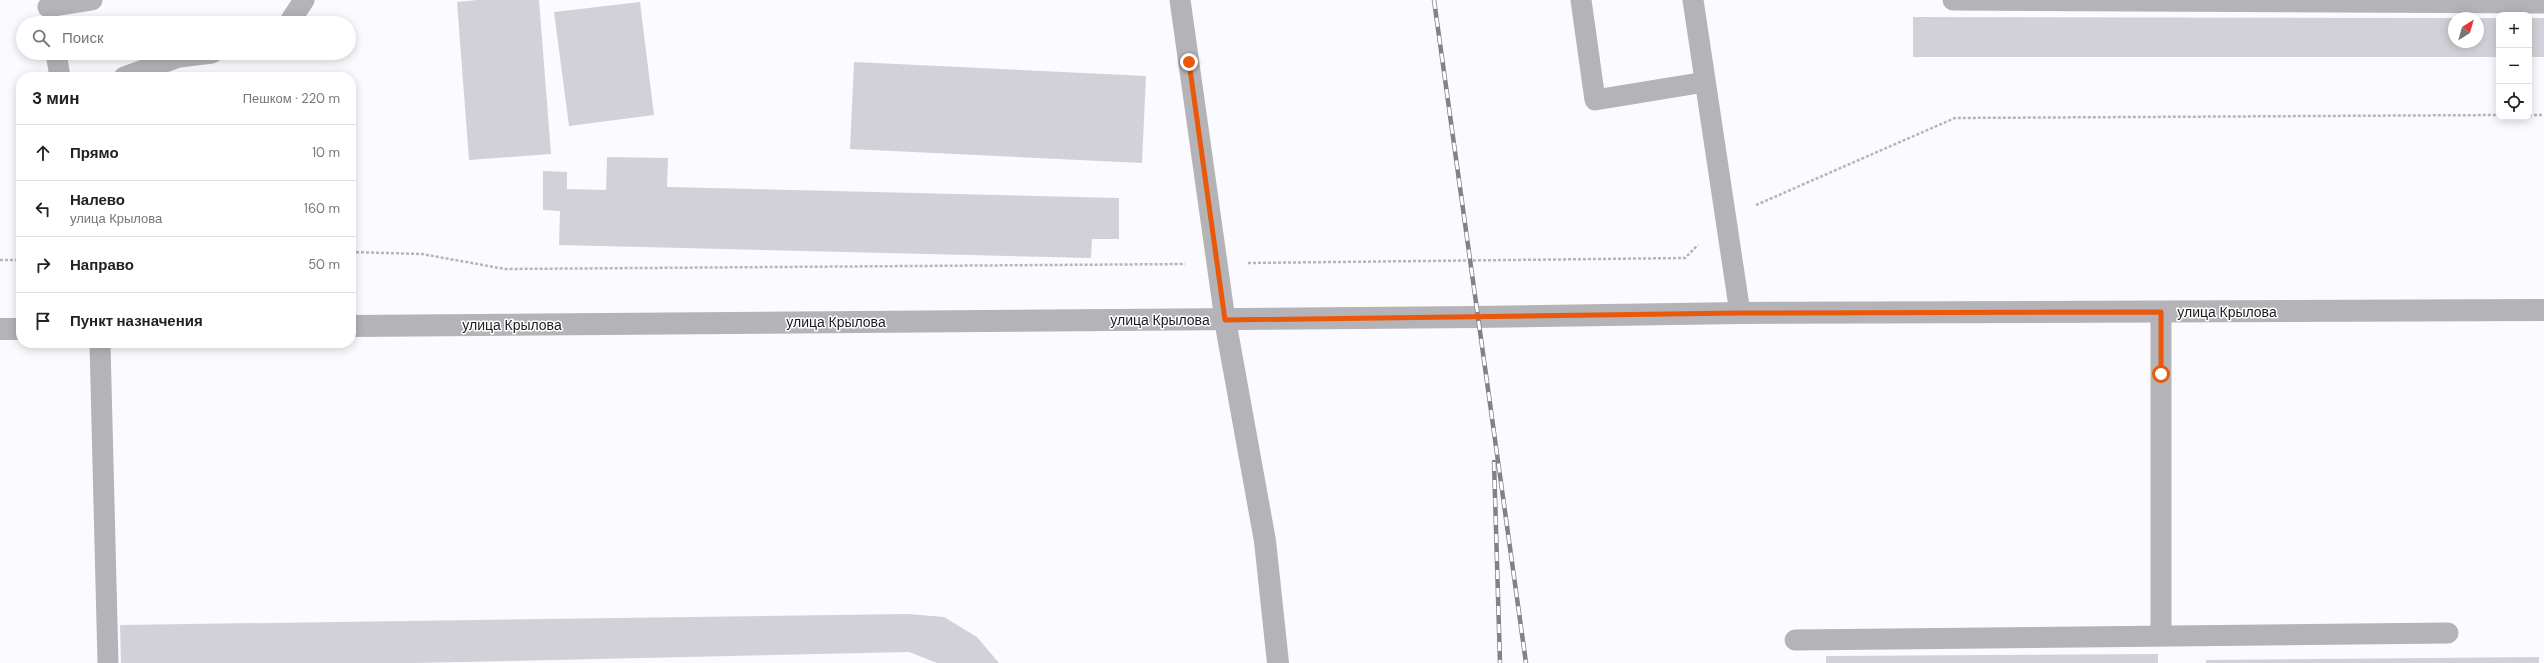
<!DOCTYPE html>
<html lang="ru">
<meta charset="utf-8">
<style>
body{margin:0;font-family:"DM Sans",sans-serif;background:#f6f6f6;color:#222}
.controls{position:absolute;right:12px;top:12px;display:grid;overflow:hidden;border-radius:8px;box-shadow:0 2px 10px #0003}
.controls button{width:36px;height:36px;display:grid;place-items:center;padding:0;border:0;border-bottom:1px solid #e0e0e0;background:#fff;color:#222;font:20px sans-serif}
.compass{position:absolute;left:2448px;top:12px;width:36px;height:36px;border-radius:50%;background:#fff;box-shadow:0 2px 10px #0003;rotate:37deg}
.stop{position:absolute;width:12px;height:12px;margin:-9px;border:3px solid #ea580c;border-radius:50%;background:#fff}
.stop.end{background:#ea580c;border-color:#fff;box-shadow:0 1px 4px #0008}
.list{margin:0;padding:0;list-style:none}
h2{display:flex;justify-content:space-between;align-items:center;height:52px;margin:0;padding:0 16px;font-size:17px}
h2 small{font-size:13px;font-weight:400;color:#767676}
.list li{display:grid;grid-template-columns:26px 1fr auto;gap:12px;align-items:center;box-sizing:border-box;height:56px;padding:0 16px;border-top:1px solid #e0e0e0}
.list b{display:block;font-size:15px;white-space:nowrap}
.list p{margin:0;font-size:13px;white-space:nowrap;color:#767676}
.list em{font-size:13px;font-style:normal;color:#767676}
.icon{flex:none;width:22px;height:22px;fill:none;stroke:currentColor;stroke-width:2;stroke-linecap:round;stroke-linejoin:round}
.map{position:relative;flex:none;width:2544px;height:663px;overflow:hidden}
.search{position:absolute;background:#fff;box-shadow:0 2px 10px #0003;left:16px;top:16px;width:340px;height:44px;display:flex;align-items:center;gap:10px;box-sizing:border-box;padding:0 14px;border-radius:22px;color:#767676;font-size:15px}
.panel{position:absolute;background:#fff;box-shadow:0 2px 10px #0003;left:16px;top:72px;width:340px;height:276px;border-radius:16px}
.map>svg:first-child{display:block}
</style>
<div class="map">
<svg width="2544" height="663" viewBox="0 0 2544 663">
<rect width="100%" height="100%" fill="#fbfaff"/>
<path fill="#d2d1d9" d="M477 0H539L551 154 469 160 457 2Z
M640 2 654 115 569 126 554 12Z
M1913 17 2454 18V42H2478V18H2499V57H1913Z
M2529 18H2544V57H2529Z
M854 62 1146 76 1142 163 850 149Z
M607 157 668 158 667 187 1119 198V239H1092L1091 258 559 245 560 211 543 210V171L567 172V189L606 190Z
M908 614 944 617 977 637 999 663H937L909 652 415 663H121L120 625Z
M2158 654V663H1826V656Z
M2539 657V663H2206V660Z"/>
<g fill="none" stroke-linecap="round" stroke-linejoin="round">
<path stroke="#b6b5b9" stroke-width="2.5" stroke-dasharray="3 2" stroke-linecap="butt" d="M2529 115H2544
M1756 205 1955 118 2499 115
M351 252 422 254 505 269 1185 264
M0 260H21
M1248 263 1685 258 1698 245"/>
<path stroke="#b4b3b7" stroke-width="21" d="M1180 0 1225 320
M1581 0 1595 100 1705 82
M1693 0 1740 313
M1953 0 2544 3
M48 7 92 0
M289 23 304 0
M56 53 60 77
M124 77 179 57 212 53
M100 343 108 663
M2161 636V312
M1795 640 2448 633"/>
<path stroke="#b4b3b7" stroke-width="22" d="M1225 320 1265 541 1278 663"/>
<path stroke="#b4b3b7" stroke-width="22" d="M351 326 1477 317 1740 313 2544 310
M0 329H21"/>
<defs>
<path id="rail" d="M1434 0 1526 663
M1494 462 1500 663"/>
</defs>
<use href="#rail" stroke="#828185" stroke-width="4.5"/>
<use href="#rail" stroke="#fff" stroke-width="3" stroke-dasharray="9" stroke-linecap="butt"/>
</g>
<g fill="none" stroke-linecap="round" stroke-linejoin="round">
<path stroke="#ea580c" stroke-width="5" d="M1189 62 1225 320 1740 313 2161 312V374"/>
</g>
<g text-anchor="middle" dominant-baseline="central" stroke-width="3" stroke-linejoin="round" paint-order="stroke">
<g font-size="14" fill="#1b1a1d" stroke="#fff">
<text x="2227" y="312">улица Крылова</text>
<text x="1160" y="320">улица Крылова</text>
<text x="836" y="322">улица Крылова</text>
<text x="512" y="325">улица Крылова</text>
</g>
</g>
</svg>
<div class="controls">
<button>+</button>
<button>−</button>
<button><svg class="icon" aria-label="locate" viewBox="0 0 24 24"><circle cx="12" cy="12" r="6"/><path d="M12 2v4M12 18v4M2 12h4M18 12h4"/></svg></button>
</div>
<svg class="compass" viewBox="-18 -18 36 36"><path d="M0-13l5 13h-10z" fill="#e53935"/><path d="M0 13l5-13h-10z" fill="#767676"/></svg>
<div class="stop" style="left:2161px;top:374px"></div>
<div class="stop end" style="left:1189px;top:62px"></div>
<div class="search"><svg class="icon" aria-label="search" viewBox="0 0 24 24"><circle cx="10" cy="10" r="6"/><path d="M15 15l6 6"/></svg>Поиск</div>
<section class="panel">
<h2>3 мин<small>Пешком · 220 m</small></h2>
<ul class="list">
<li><svg class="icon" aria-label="ahead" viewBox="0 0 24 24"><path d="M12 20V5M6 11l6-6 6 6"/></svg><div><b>Прямо</b></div><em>10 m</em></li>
<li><svg class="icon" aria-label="left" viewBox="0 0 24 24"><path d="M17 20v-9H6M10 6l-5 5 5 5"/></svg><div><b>Налево</b><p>улица Крылова</p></div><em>160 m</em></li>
<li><svg class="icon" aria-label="right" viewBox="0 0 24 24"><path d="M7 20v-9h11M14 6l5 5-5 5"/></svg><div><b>Направо</b></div><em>50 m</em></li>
<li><svg class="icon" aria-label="arrive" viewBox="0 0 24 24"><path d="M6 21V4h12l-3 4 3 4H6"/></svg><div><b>Пункт назначения</b></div></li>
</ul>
</section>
</div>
